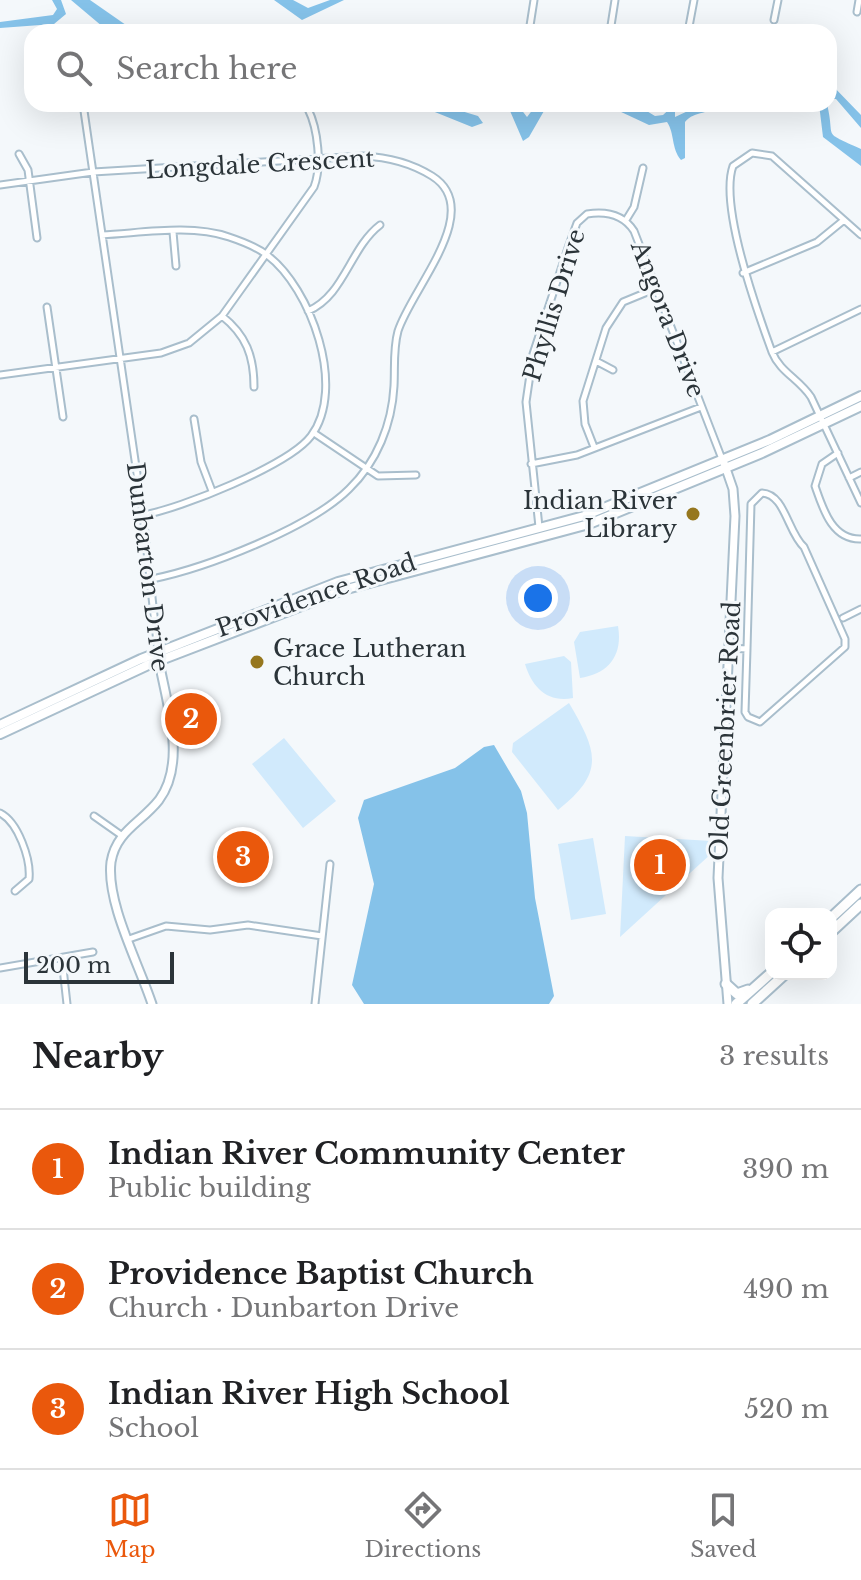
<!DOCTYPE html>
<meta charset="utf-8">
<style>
body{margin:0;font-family:"Libre Baskerville",serif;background:#f2f2f2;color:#202124}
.controls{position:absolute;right:24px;bottom:24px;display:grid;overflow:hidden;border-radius:16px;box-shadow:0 8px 32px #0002}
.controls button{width:72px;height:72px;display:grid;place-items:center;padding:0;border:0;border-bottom:2px solid #e0e0e0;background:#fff;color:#202124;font:40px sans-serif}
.scale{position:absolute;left:24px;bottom:20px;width:150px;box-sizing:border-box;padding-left:8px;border:4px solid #2b3439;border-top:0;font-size:22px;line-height:28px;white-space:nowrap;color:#2b3439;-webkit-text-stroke:6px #f4f8fb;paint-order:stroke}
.you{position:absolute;left:538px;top:598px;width:28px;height:28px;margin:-20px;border:6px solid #fff;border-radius:50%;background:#1a73e8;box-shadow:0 0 0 12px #1a73e833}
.badge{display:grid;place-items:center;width:52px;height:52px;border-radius:50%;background:#ea580c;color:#fff;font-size:26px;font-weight:700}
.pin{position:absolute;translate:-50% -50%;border:4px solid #fff;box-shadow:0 2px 8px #0006}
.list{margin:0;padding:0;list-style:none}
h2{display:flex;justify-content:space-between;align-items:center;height:104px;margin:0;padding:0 32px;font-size:34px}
h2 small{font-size:26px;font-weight:400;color:#757577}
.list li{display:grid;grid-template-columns:52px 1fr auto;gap:24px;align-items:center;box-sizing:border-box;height:120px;padding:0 32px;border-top:2px solid #e0e0e0}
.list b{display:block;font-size:30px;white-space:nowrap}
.list p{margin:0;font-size:26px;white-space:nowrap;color:#757577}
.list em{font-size:26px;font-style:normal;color:#757577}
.icon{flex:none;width:44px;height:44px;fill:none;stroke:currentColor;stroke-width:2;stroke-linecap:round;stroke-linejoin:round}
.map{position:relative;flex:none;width:861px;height:1004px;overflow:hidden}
.search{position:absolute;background:#fff;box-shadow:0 8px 32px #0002;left:24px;right:24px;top:24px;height:88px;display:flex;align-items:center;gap:20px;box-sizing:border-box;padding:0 28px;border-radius:24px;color:#757577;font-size:30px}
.sheet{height:464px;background:#fff}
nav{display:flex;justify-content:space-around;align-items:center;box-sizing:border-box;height:112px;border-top:2px solid #e0e0e0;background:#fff;font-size:22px;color:#757577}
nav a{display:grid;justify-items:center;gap:4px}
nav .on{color:#ea580c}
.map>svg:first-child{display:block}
</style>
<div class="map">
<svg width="861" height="1004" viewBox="0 0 861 1004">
<rect width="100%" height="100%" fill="#f4f8fb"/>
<path fill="#d1eafc" d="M618 626C623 655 609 674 580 678L574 642 580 632Z
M564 656 571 662 573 698C547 703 532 687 525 664Z
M569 703C597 751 606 772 558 810L512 752 513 743Z
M284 738 336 801 303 828 252 764Z
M625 836 712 841V853L620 937Z
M593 838 606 914 571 920 558 844Z"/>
<path fill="#85c2e9" d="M52 0H61L66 14 54 24 0 28V22L53 15 57 9Z
M71 0H90L136 32H109Z
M274 0H293L308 8 330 0H344L302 20Z
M829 82 861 115V128L836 99H829Z
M415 104H438L478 116 483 123 472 127Z
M507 104H517L527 117 537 104H548L529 137 523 141Z
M583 104H635L655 116 663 115 675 104H682L675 112V117L703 104H721C710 115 695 110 685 122V158L681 160C671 148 675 134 667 122L649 125 619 111Z
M819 104H827C836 141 820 130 861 149V166L823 137Z
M494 745 521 791 527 813 535 898 554 996 549 1004H364L352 985 374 884 358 818 364 800 455 768 484 747Z"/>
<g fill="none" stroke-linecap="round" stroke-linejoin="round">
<defs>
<path id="minor" d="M857 12 859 0
M774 20 778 0
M529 32 534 0
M610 32 615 0
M688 32 694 0
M83 104 143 515 158 652
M19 154 28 170 37 238
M0 185 93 172 363 156C387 157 411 163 432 176 486 210 411 289 398 331 393 349 395 368 394 386 392 424 377 462 349 489 310 528 206 568 152 579
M626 220 634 207 643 168
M173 232 176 266
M102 235C142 233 190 224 229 237 241 241 258 248 267 255 311 288 347 388 311 436 289 465 180 509 143 515
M861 235 772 156 752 153 733 166C719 206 757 311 772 352 780 372 799 379 811 397L861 503
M743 273 817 242 844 220
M47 307 63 417
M308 311C344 296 350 248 380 225
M222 316C246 335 254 356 254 387
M772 352 861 309
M596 361 613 370
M0 375 161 353 189 343 222 316 314 187C322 166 318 129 308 109
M194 419 201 462 212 491
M314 433 378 476 416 475
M594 447 585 424 583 401 606 328 623 302 657 288
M838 453 822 464 815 486C823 509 832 540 861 539
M531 464 577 455 701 407
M849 478 861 472
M539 527 526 402 533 354 569 245 577 223 587 214C606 211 623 214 634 231L722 459
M843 618 861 609
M729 648 747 649 751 504 762 493C785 494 788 533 804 547L845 639V647L760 722 748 717 745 712 747 649
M0 813C18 822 31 859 29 879L15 891
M94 816 121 835
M129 939 166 926 210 930 248 925 322 936
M62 959 67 1004
M0 968 93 952
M315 1004 330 864"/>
<path id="tertiary" d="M723 460 733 489 735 516 718 878 728 1004
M152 1004C139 964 106 903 111 862 116 831 141 823 159 800 188 761 165 699 158 656"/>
<path id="secondary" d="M0 725 141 659 338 582 584 516 770 440 861 396
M0 734 148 665 343 590 589 524 762 453 861 406"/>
<path id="primary" d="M831 918 861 890
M831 932 861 904
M726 984 737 994 748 990
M736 1004 771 973
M752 1004 785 974"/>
</defs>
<use href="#minor" stroke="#a9becc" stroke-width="9"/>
<use href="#tertiary" stroke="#a9becc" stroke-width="11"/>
<use href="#secondary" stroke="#a9becc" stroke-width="12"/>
<use href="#primary" stroke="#a9becc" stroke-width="13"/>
<use href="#minor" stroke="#fff" stroke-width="5"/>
<use href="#tertiary" stroke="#fff" stroke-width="7"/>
<use href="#secondary" stroke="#fff" stroke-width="8"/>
<use href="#primary" stroke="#fff" stroke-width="9"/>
</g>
<g fill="#96771e" stroke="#f4f8fb" stroke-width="3">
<circle cx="693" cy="514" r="8"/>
<circle cx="257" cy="662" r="8"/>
</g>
<g text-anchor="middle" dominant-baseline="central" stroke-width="6" stroke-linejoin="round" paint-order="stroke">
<g font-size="24" fill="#2b3439" stroke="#f4f8fb">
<text transform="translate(260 164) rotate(-3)">Longdale Crescent</text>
<text transform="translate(554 305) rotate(-73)">Phyllis Drive</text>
<text transform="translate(668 319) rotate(69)">Angora Drive</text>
<text transform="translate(148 567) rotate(83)">Dunbarton Drive</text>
<text transform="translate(316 595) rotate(-19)">Providence Road</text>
<text transform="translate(725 731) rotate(-87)">Old Greenbrier Road</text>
</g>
<g font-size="24" fill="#2b3439" stroke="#f4f8fb" text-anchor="end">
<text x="677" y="500">Indian River<tspan x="677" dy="28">Library</tspan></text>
<text x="273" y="648" text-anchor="start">Grace Lutheran<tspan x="273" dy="28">Church</tspan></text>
</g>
</g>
</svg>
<div class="controls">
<button><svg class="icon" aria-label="locate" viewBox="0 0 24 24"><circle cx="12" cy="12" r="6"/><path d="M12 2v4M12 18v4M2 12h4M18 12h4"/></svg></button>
</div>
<div class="scale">200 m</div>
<div class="you"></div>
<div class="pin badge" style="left:660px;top:865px">1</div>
<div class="pin badge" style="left:191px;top:719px">2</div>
<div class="pin badge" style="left:243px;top:857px">3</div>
<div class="search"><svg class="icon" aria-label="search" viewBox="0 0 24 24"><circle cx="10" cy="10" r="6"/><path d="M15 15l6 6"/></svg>Search here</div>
</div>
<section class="sheet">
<h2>Nearby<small>3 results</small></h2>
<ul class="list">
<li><span class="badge">1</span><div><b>Indian River Community Center</b><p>Public building</p></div><em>390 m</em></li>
<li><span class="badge">2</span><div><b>Providence Baptist Church</b><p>Church · Dunbarton Drive</p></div><em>490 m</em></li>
<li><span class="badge">3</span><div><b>Indian River High School</b><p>School</p></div><em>520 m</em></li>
</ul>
</section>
<nav>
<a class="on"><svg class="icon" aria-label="map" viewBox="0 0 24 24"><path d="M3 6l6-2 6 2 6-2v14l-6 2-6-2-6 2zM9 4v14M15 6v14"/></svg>Map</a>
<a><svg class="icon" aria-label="directions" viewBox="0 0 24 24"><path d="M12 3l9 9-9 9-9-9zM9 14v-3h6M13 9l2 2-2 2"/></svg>Directions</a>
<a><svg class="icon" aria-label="saved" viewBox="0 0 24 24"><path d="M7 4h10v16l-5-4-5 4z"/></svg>Saved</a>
</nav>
